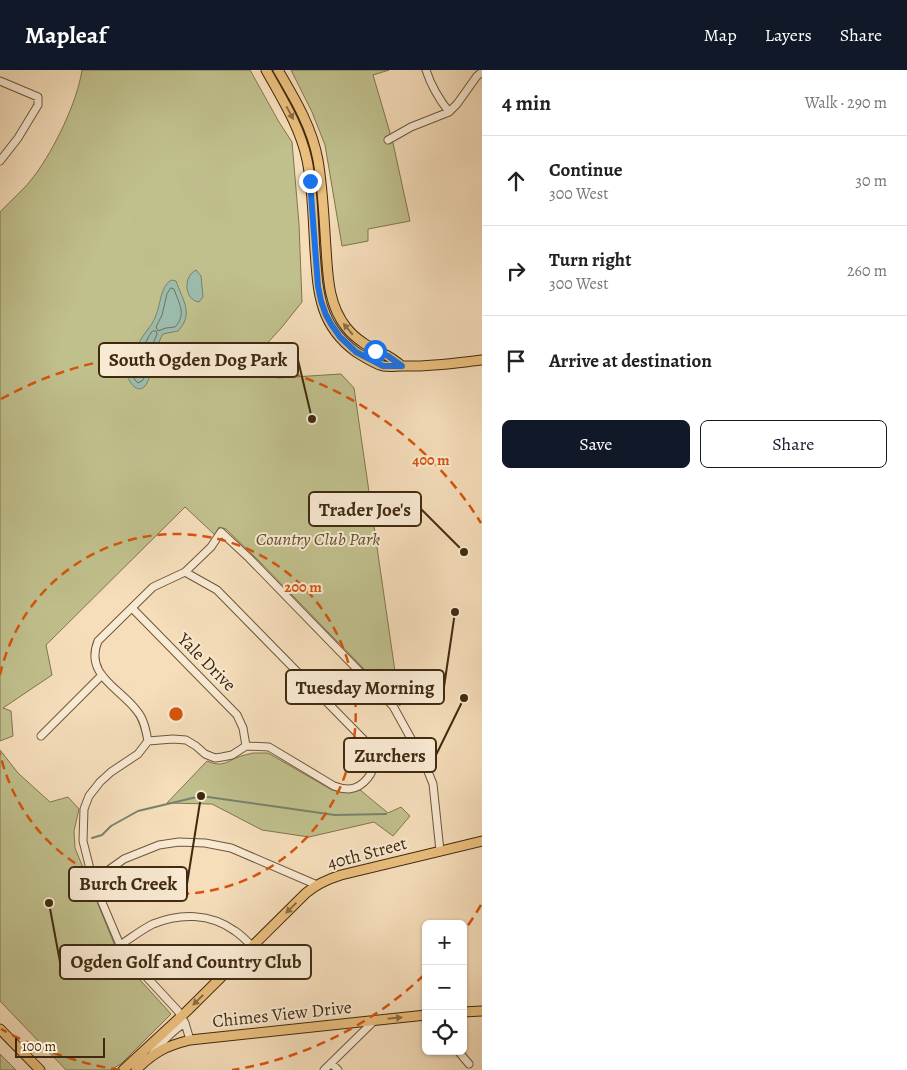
<!DOCTYPE html>
<meta charset="utf-8">
<style>
body{margin:0;font-family:Alegreya,serif;background:#f6f6f6;color:#222}
.controls{position:absolute;right:15px;bottom:15px;display:grid;overflow:hidden;border-radius:8px;box-shadow:0 1px 4px #0004}
.controls button{width:45px;height:45px;display:grid;place-items:center;padding:0;border:0;border-bottom:1px solid #e0e0e0;background:#fff;color:#222;font:25px sans-serif}
.scale{position:absolute;left:15px;bottom:12px;width:90px;box-sizing:border-box;padding-left:5px;border:2px solid #402a0f;border-top:0;font-size:14px;line-height:18px;white-space:nowrap;color:#402a0f;-webkit-text-stroke:4px #f9ead3;paint-order:stroke}
.stop{position:absolute;width:15px;height:15px;margin:-11px;border:4px solid #1a73e8;border-radius:50%;background:#fff}
.stop.end{background:#1a73e8;border-color:#fff;box-shadow:0 1px 5px #0008}
.list{margin:0;padding:0;list-style:none}
h2{display:flex;justify-content:space-between;align-items:center;height:65px;margin:0;padding:0 20px;font-size:21px}
h2 small{font-size:16px;font-weight:400;color:#767676}
.list li{display:grid;grid-template-columns:32px 1fr auto;gap:15px;align-items:center;box-sizing:border-box;height:90px;padding:0 20px;border-top:1px solid #e0e0e0}
.list b{display:block;font-size:19px;white-space:nowrap}
.list p{margin:0;font-size:16px;white-space:nowrap;color:#767676}
.list em{font-size:16px;font-style:normal;color:#767676}
.actions{display:flex;gap:10px;padding:15px 20px}
.actions a{flex:1;padding:11px 0;border:1px solid #111827;border-radius:8px;text-align:center;font-size:18px;color:#111827}
.actions .main{background:#111827;color:#fff}
.icon{flex:none;width:28px;height:28px;fill:none;stroke:currentColor;stroke-width:2;stroke-linecap:round;stroke-linejoin:round}
.map{position:relative;flex:none;width:482px;height:1000px;overflow:hidden}
header{display:flex;align-items:center;gap:30px;box-sizing:border-box;height:70px;padding:0 25px;background:#111827;color:#fff}
header strong{font-size:24px}
nav{display:flex;gap:28px;margin-inline-start:auto;font-size:18px}
main{display:flex}
aside{flex:1;background:#fff}
.map>svg:first-child{display:block}
</style>
<header>
<strong>Mapleaf</strong>
<nav><a>Map</a><a>Layers</a><a>Share</a></nav>
</header>
<main>
<div class="map">
<svg width="482" height="1000" viewBox="0 0 482 1000">
<rect width="100%" height="100%" fill="#f6debb"/>
<filter id="stains"><feTurbulence type="fractalNoise" baseFrequency=".004" numOctaves="4"/><feColorMatrix values="0 0 0 0 .2 0 0 0 0 .09 0 0 0 0 .02 0 0 0 .5 -.17"/></filter>
<radialGradient id="worn" r=".72"><stop offset=".6" stop-color="#630" stop-opacity="0"/><stop offset="1" stop-color="#630" stop-opacity=".3"/></radialGradient>
<path fill="#c0c08d" stroke="#80754e" d="M82 0H250L279 52 292 72 299 154 302 232 282 257 263 278 273 287 271 305 278 308 341 304 354 318 400 636 259 491 226 459 219 457 215 465 185 437 46 575 52 605 3 638 11 641 13 666 0 671V142C11 130 25 119 35 105 54 79 77 33 82 0Z
M291 0H389L373 5 393 73 410 151 368 159V171L342 176 325 75 312 42Z
M0 680 18 703 50 732 68 727 79 739 74 761 75 778 120 888 171 944 121 994 110 1000H66L0 931Z
M253 683H268L332 720C342 722 349 724 359 719L388 743 401 737 410 746 393 766 374 752 309 767 262 760 212 734 167 733 207 691C224 698 226 691 241 686 245 685 249 684 253 683Z
M0 984 16 1000H0Z"/>
<path fill="#9dbcad" stroke="#78826e" d="M196 200 201 206 203 227 199 232C184 230 183 206 196 200Z
M171 210 176 211C183 231 194 244 178 261L163 264C160 268 159 274 156 278 153 283 146 289 147 296 147 302 151 305 148 311 140 329 127 312 126 300 131 289 138 272 146 262 150 256 154 252 156 245 161 233 160 218 171 210Z"/>
<g fill="none" stroke-linecap="round" stroke-linejoin="round">
<path stroke="#6e735e" stroke-width="1" d="M171 218 174 219C179 234 187 244 175 257L166 258 158 261 156 257 162 245 167 224Z
M153 261H156L157 264 152 276 146 283 143 290 142 296 144 308 142 311 138 313 135 310 131 301 149 266Z"/>
<path stroke="#78826e" stroke-width="2" d="M92 768 102 765 111 756 138 741 201 726 335 745 386 744"/>
<defs>
<path id="minor" d="M426 0C431 16 439 29 449 42
M0 11 38 27V35L18 68 0 91
M388 70 411 57 449 42 457 34 477 6 482 2
M132 538 237 645 243 658 246 676
M41 666 102 605
M148 671 173 669 186 670 196 676 205 684 215 688 222 687 232 685 246 676 269 677 334 716C339 718 344 719 349 719 363 718 376 702 374 688 373 683 371 678 368 674L217 520 185 502
M93 811 124 789 159 775 179 772 205 773 231 778 317 815
M120 875C131 868 141 860 153 854 180 843 210 843 235 861 241 865 247 871 252 876
M190 970 185 953 178 941 128 887 120 875 93 811 83 771 84 739 89 726 100 712 111 702 138 684 148 671C146 661 144 649 137 641 120 618 84 605 98 571L153 517 185 502 211 477 221 462 249 488 393 636 425 694 433 714 440 781
M458 981 469 994
M153 983C162 972 173 960 185 953
M331 993 338 1000
M324 1000 375 950"/>
<path id="major" d="M266 0C282 29 300 57 307 90 313 119 313 151 315 181 318 222 319 255 356 282 364 287 375 294 383 296 390 297 396 296 402 296 429 297 455 293 482 290
M278 0C295 29 312 57 318 90 323 119 324 149 326 178 328 206 328 234 346 257 357 271 371 278 386 285 392 288 397 292 402 296
M463 942 482 941
M0 959 40 1000
M123 1000 187 941 306 823C317 814 328 809 341 805L482 771
M136 1000C154 982 166 976 190 970L426 945"/>
</defs>
<use href="#minor" stroke="#6e573a" stroke-width="9"/>
<use href="#major" stroke="#402a0f" stroke-width="11"/>
<use href="#minor" stroke="#f9ead3" stroke-width="7"/>
<use href="#major" stroke="#ebbf7e" stroke-width="9"/>
</g>
<defs><path id="oneway-solid" d="M-6-.8H1V-3.2L6.5 0L1 3.2V.8H-6Z" transform="scale(1.25)"/></defs>
<g fill="#8d6d41">
<use href="#oneway-solid" transform="translate(290 43) rotate(62)"/>
<use href="#oneway-solid" transform="translate(348 259) rotate(-130)"/>
<use href="#oneway-solid" transform="translate(291 838) rotate(136)"/>
<use href="#oneway-solid" transform="translate(198 930) rotate(135)"/>
<use href="#oneway-solid" transform="translate(395 948) rotate(-6)"/>
</g>
<g fill="none" stroke-linecap="round" stroke-linejoin="round">
<path stroke="#1a73e8" stroke-width="6" d="M310 111 318 216 321 231 326 245 331 254 340 267 356 282 383 296H402L388 286 375 281"/>
</g>
<g fill="none" stroke="#d7540c" stroke-width="2.5" stroke-dasharray="9 6">
<path d="M0 605A180 180 0 1 1 0 683"/>
<path d="M481 835A360 360 0 0 1 464 861M424 905A360 360 0 0 1 232 1000M120 1000A360 360 0 0 1 1 959M1 329A360 360 0 0 1 481 453"/>
</g>
<g text-anchor="middle" dominant-baseline="central" stroke-width="4" stroke-linejoin="round" paint-order="stroke">
<g font-size="18" font-style="italic" fill="#60502e" stroke="#f9ead3">
<text x="318" y="469">Country Club Park</text>
</g>
<g font-size="18" fill="#402a0f" stroke="#f9ead3">
<text transform="translate(207 592) rotate(45)">Yale Drive</text>
<text transform="translate(367 783) rotate(-15)">40th Street</text>
<text transform="translate(282 944) rotate(-6)">Chimes View Drive</text>
</g>
</g>
<circle cx="176" cy="644" r="8" fill="#d7540c" stroke="#f9ead3" stroke-width="2.5"/>
<g font-size="15" text-anchor="middle" font-weight="bold" fill="#d7540c" stroke="#f9ead3" stroke-width="4" stroke-linejoin="round" paint-order="stroke">
<text x="431" y="395">400 m</text>
<text x="303" y="522">200 m</text>
</g>
<path fill="none" stroke="#402a0f" stroke-width="2" d="M312 349L298 290M464 482L421 439M455 542L444 617M464 628L436 685M201 726L187 814M49 833L60 892"/>
<g fill="#402a0f" stroke="#f9ead3" stroke-width="2">
<circle cx="312" cy="349" r="5"/>
<circle cx="464" cy="482" r="5"/>
<circle cx="455" cy="542" r="5"/>
<circle cx="464" cy="628" r="5"/>
<circle cx="201" cy="726" r="5"/>
<circle cx="49" cy="833" r="5"/>
</g>
<g fill="#f9ead3" stroke="#402a0f" stroke-width="2">
<rect x="99" y="273" width="199" height="34" rx="5"/>
<rect x="309" y="422" width="112" height="34" rx="5"/>
<rect x="286" y="600" width="158" height="34" rx="5"/>
<rect x="344" y="668" width="92" height="34" rx="5"/>
<rect x="69" y="797" width="118" height="34" rx="5"/>
<rect x="60" y="875" width="251" height="34" rx="5"/>
</g>
<g font-size="19" text-anchor="middle" font-weight="bold" fill="#402a0f">
<text x="198" y="296">South Ogden Dog Park</text>
<text x="365" y="446">Trader Joe's</text>
<text x="365" y="624">Tuesday Morning</text>
<text x="390" y="692">Zurchers</text>
<text x="128" y="820">Burch Creek</text>
<text x="186" y="898">Ogden Golf and Country Club</text>
</g>
<rect width="100%" height="100%" filter="url(#stains)"/>
<rect width="100%" height="100%" fill="url(#worn)"/>
</svg>
<div class="controls">
<button>+</button>
<button>−</button>
<button><svg class="icon" aria-label="locate" viewBox="0 0 24 24"><circle cx="12" cy="12" r="6"/><path d="M12 2v4M12 18v4M2 12h4M18 12h4"/></svg></button>
</div>
<div class="scale">100 m</div>
<div class="stop" style="left:375px;top:281px"></div>
<div class="stop end" style="left:310px;top:111px"></div>
</div>
<aside>
<h2>4 min<small>Walk · 290 m</small></h2>
<ul class="list">
<li><svg class="icon" aria-label="ahead" viewBox="0 0 24 24"><path d="M12 20V5M6 11l6-6 6 6"/></svg><div><b>Continue</b><p>300 West</p></div><em>30 m</em></li>
<li><svg class="icon" aria-label="right" viewBox="0 0 24 24"><path d="M7 20v-9h11M14 6l5 5-5 5"/></svg><div><b>Turn right</b><p>300 West</p></div><em>260 m</em></li>
<li><svg class="icon" aria-label="arrive" viewBox="0 0 24 24"><path d="M6 21V4h12l-3 4 3 4H6"/></svg><div><b>Arrive at destination</b></div></li>
</ul>
<div class="actions"><a class="main">Save</a><a>Share</a></div>
</aside>
</main>
